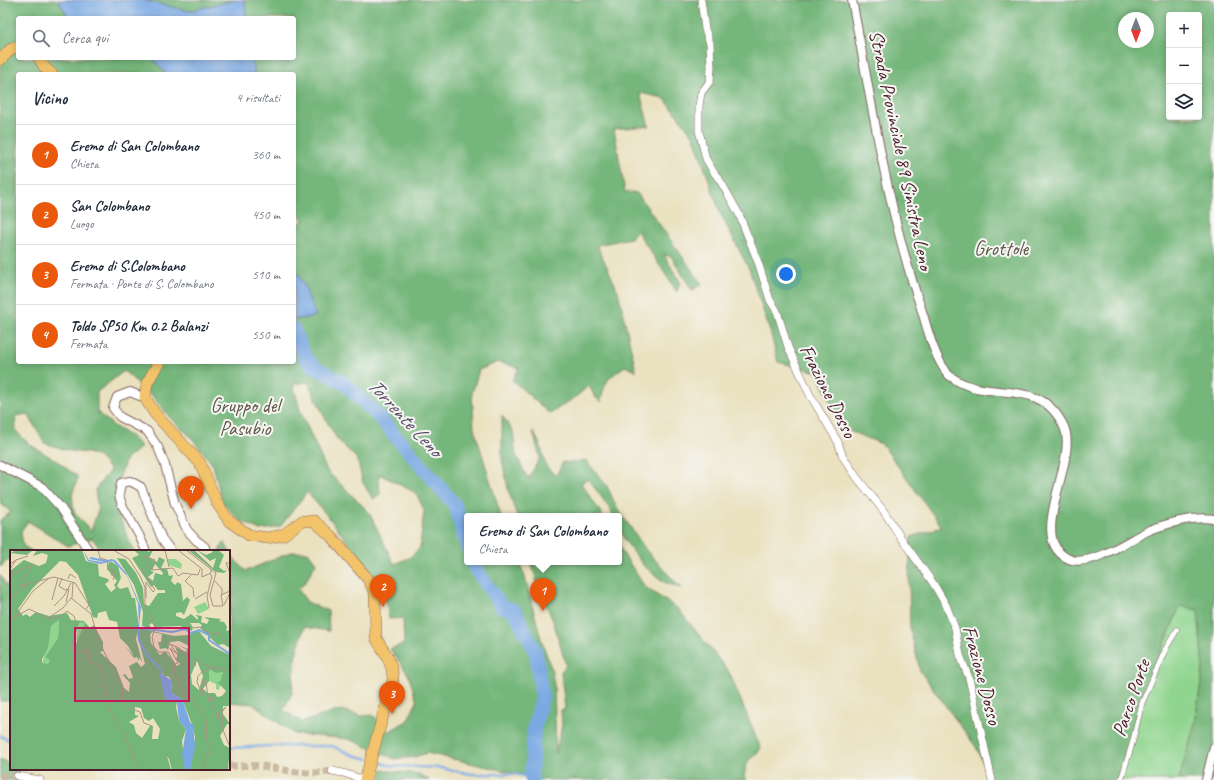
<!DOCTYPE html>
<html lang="it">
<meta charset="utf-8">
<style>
body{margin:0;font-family:Caveat,sans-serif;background:#f2f2f3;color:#1f2937}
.controls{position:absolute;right:12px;top:12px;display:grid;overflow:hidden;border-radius:4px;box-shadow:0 2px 6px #0003}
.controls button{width:36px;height:36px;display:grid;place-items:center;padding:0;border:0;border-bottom:1px solid #e0e1e3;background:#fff;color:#1f2937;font:20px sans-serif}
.compass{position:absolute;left:1118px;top:12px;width:36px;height:36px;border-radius:50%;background:#fff;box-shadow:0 2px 6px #0003;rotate:180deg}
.you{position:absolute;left:786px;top:274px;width:14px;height:14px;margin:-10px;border:3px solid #fff;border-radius:50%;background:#1a73e8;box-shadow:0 0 0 6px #1a73e833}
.badge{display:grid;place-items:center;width:26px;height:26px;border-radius:50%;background:#ea580c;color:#fff;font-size:13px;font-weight:700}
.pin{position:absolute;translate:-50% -33px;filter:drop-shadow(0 1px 2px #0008)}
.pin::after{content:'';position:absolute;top:21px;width:14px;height:12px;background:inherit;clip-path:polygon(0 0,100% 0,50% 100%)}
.popup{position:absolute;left:464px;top:513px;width:158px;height:52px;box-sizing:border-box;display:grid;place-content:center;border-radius:4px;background:#fff;filter:drop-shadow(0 1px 3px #0005);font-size:13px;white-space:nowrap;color:#747a83}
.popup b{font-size:15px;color:#1f2937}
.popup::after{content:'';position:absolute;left:50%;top:100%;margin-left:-8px;border:8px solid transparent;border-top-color:#fff}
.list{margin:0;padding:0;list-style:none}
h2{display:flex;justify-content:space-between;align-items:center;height:52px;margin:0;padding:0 16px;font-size:17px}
h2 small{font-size:13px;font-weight:400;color:#747a83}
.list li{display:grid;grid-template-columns:26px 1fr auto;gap:12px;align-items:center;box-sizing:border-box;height:60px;padding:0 16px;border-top:1px solid #e0e1e3}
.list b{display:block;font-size:15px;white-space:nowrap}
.list p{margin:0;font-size:13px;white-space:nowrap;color:#747a83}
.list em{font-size:13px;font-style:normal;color:#747a83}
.icon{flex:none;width:22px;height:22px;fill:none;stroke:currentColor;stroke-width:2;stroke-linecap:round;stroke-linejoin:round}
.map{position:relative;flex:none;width:1214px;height:780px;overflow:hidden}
.search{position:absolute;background:#fff;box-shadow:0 2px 6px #0003;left:16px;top:16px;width:280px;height:44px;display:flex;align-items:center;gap:10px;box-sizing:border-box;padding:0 14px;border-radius:4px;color:#747a83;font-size:15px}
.panel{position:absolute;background:#fff;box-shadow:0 2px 6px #0003;left:16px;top:72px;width:280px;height:292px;border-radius:4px}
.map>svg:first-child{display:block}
</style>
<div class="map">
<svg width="1214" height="780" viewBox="0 0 1214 780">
<rect width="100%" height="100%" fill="#f6f6f2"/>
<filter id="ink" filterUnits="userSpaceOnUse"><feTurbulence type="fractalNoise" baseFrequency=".025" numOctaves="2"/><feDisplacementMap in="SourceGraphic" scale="8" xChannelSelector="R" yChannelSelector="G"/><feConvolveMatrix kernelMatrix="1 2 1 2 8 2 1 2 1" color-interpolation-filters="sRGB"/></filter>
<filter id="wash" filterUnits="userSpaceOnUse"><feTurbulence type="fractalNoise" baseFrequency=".012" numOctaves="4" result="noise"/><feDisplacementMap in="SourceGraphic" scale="16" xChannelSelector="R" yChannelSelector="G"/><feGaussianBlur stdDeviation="0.9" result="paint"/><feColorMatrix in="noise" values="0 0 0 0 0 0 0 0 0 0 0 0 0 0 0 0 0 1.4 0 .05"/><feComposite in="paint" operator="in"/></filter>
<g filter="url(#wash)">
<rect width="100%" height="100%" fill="#eae1bf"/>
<path fill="#90d58f" stroke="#6d7a5d" d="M1180 605 1198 610 1203 669 1195 723 1179 780H1119L1140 700 1168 637Z"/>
<path fill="#74b67a" stroke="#5f6a52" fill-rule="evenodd" d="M0 0H58L69 18H18V58H150L154 60 166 74H18V362H294V320L315 316 303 283 294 268V217L301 224 303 220 297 213 294 192V74H255L251 58H294V18H246L245 0H1214V780H1179L1195 723 1203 669 1198 610 1180 606 1140 700 1119 780H991L976 747 920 671 910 628 909 578 911 537 942 527 882 444 842 428 817 372 778 362 770 331 749 269 720 213 694 137 664 98 640 93 649 126 614 129 625 192 637 193 702 284 692 290 671 256 664 255 680 282 677 292 637 231 631 238 597 245 618 291 636 371 625 366C607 379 605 380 601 402L596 398 589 386 574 398 550 414 512 380 519 368 498 362 479 370 472 393 474 428 501 516H467V562H519L524 574 541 639 552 671 554 685 556 753 562 725 561 710 565 709 561 672 566 665 553 621 538 585 531 562H619V547L645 587 678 609 729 672 761 749 748 761 744 775 747 780H532L531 777 427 753 415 757 395 759 349 739 294 734 253 704 229 702V551H219L224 542 234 559 246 571 291 552H308L316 563 305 583 298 589 307 602 328 611 329 631 304 627 295 658 292 693 283 710 302 722 341 710 362 716 373 715 388 732 407 721 417 702 408 674 390 649 404 644 403 618 389 619 383 585 360 559 330 519 307 492 280 527 260 530 239 520 222 502 213 465 191 437 170 418 153 397 124 371 97 392V412L114 426 133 438 141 447 126 459 120 476 114 505 134 551H102L92 538 68 546 28 521 21 531 23 546 32 551H11V558L0 567V520L11 512 0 503ZM1169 15H1199V117H1169ZM1124 18H1148V42H1124ZM308 382 325 418 337 439 357 459 363 483 373 499 380 494 379 474 416 493 424 510 420 548 409 558 394 564 369 512 327 471 300 410 293 384ZM28 414 44 443 70 451 88 453 99 457 110 470 95 490 98 510 91 531 74 512 72 495 78 477 57 461 29 444 16 431 15 416Z
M143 0H236L188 11Z
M502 415 513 432 516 455 528 479 540 458 533 431 540 444 546 466 556 476 563 462 570 463 586 460 607 486 616 506 646 550 681 588 664 582 644 566 626 542 619 528V516H613L608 506 588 479 581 483 603 516H517L509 493 502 460Z
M0 575 7 587 11 581V701H0Z
M0 759 11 764V769H17L20 780H0Z
M381 770 419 774 429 780H381Z"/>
<path fill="#79a8e3" stroke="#626487" d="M58 0H143L188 11 236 0H245L246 18H69Z
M150 58H251L255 74H166L154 60Z
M294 268 303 283 316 316 294 320Z"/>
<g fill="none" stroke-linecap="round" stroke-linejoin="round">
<path stroke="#79a8e3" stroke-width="2.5" d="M0 736 11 741
M229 748 270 746H332L353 755 368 759
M373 761 392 766 441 768 471 774H514L531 777"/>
<path stroke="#79a8e3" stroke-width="14" d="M294 330 305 357 313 366 345 384 379 417 455 505 467 548
M471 562 502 607 514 610 536 653 542 698 534 728 531 777 532 780"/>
</g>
</g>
<g filter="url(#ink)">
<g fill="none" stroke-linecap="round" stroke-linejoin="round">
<path stroke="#cabaa1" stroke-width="7" stroke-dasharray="7 3.5" stroke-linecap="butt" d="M230 766C240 766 251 765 261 766 288 770 304 776 332 771
M0 776H17"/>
<defs>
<path id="pedestrian" d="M1121 780 1132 744 1142 703 1166 648 1177 630"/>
<path id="minor" d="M701 0 705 29 710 43 711 67 710 81 701 93 699 106V131L706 159 713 171 721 182 739 214 758 262 770 300 777 311 788 347 810 395 838 442 843 457 858 479 883 510 903 541 933 583 946 605 955 628 960 655 969 678 992 780
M332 771 343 773 365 780
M17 776 40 780"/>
<path id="tertiary" d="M852 0C872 103 887 209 921 308 928 330 933 354 947 373 949 376 953 378 956 380 992 402 1041 376 1064 427 1079 461 1026 537 1067 558 1089 570 1129 539 1150 530 1169 523 1193 516 1214 519
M145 398 130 392 117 397 113 408 120 417 147 431 158 447 165 465 175 504 187 530 196 540 205 547V551
M0 465 42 487 61 508 89 551
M146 551 139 535 122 505 119 495 121 483 130 481 141 487 162 539 171 551
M1206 780 1214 747"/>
<path id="primary" d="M39 58 45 68 52 74
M0 60 11 49 18 47
M159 362 147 383 145 398 155 414 200 463 217 503 229 521 249 535 267 538 283 535 302 521H314L330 535 368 579 375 593 376 638 388 658 392 669 393 680 365 780"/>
</defs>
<use href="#pedestrian" stroke="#82635f" stroke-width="6"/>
<use href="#minor" stroke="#82635f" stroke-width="8"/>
<use href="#tertiary" stroke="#82635f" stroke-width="10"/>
<use href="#primary" stroke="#82635f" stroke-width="12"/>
<use href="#pedestrian" stroke="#fff" stroke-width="5"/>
<use href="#minor" stroke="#fff" stroke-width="7"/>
<use href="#tertiary" stroke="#fff" stroke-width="8"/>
<use href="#primary" stroke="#f2c36a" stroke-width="11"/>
</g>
</g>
<g text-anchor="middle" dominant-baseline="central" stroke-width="4" stroke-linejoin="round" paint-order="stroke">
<g font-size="20" fill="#4a1f2b" stroke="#f6f6f2">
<text transform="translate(901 150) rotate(78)">Strada Provinciale 89 Sinistra Leno</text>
<text transform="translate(828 391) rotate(63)">Frazione Dosso</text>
<text transform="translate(982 675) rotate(75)">Frazione Dosso</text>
<text transform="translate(1131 698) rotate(-71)">Parco Porte</text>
</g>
<g font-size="20" fill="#5f5649" stroke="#f6f6f2">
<text x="1001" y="248">Grottole</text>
<text x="245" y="405">Gruppo del<tspan x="245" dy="23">Pasubio</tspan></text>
</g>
<g font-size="21" font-style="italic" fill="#5a4f6b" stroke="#f6f6f2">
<text transform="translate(405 417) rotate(47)">Torrente Leno</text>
</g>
</g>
<g transform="translate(10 550)">
<rect width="220" height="220" fill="#eae1bf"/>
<path d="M158 9H166L172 14 171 19 158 15ZM195 52 199 59 188 64 184 57ZM49 70 48 88 35 107 41 110 38 114H32L41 76ZM70 71 75 73 68 94 66 88ZM199 119 213 122 209 140 206 139V134L199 131Z" fill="#90d58f"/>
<path d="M7 0H23L17 5 0 3ZM27 0H72L76 11 88 14 89 26 98 29 99 31 95 34 101 42 106 38 104 35 107 31 97 19 99 12H102L108 16 111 28 107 36 110 39 118 37 122 48H125L129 78 164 86 179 85 188 80 201 96 220 105V156H213V164L220 174H217L210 186 214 195 220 198 218 220H180L185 187 182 174 172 149 162 143 161 130 158 126 154 127 152 121 156 151 167 152 166 157 169 171 176 179 172 191 175 220H162L159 209 157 206 161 220H0V21L14 10 29 16 36 13 38 5 32 3 23 6ZM50 11 56 12 68 25 83 67 87 68 88 63 96 61 99 70 107 72 110 88 118 96 124 106 115 96 124 108 127 107 129 111V107L132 112 126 89 127 83 135 114 131 117 127 112 119 116 123 128 119 129 115 124 113 125 120 133 119 142 114 138 106 117 90 102 93 101V92L84 75 80 78 74 71 61 70 57 63 39 66 26 62 20 67 16 64 13 66 8 59 22 39ZM49 70 48 88 35 107 40 110 38 114 32 113V109L38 98 41 76ZM70 72 75 73 66 94V83ZM142 82 152 84 151 92H148L150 99 156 98 158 100 160 92 169 91 179 96 177 99 167 94 177 100 176 102 165 97 168 104 166 109 170 114 167 116 155 101 150 105 141 93 140 85ZM187 111 193 126 189 140 182 134 181 125ZM199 119 206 123 213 122 210 132H207L216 141 212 146 207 147 205 143H198L193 139 199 131ZM125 157 131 158 134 168 139 171 143 168 150 179 148 189H142L143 176H140L132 188 126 183 124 175 119 172 129 166 125 165ZM124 0H137L138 2 143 0 139 8 147 12 149 7 155 10 151 18 157 19 159 26 163 25 161 31 164 34 166 35 167 32 171 34 173 51 177 47 180 50 174 65 171 62 166 63V66L174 69 181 64 188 70V67L185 65 192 66 191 72 197 74 199 70 194 67 211 69 209 71 214 72 217 77 216 81 220 80V98L213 94 208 95 190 78 192 75 189 73H180L183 77 182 81 170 76 145 77 142 73 139 75 143 79 132 76 133 62 124 35 107 8 115 9 126 23 133 38 134 54 139 56 148 43H155V40H148L144 35 141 37 124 11 122 8 129 5ZM145 14 153 23 152 25 145 23 143 31 138 27 144 22 141 21ZM178 0H184L203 18 206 8 200 11 187 0 196 5 203 2 201 0H208L214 5 209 17 214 21 217 20 214 23 206 22Z" fill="#74b67a" fill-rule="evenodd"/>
<path d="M73 0 79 10 92 12 101 9 105 10 116 23 131 57 129 77 128 53 117 26 103 11 90 14 78 11ZM149 122 161 130 162 143 172 149 180 172 183 175 185 197 180 220H175L172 205 176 179 169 171 167 152H156Z" fill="#79a8e3"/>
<path fill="none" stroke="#79a8e3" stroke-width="2" d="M80 8 96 11M128 73 129 90 136 104 152 121M129 78 162 82 175 79 181 83 189 80 199 85V90L220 104"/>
<path fill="none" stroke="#aa9384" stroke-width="1" d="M88 0 90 8 97 10 98 20 104 18 101 25 105 24 103 30M103 0 119 9 130 26 135 37V59L141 67M155 0 159 17M168 0 192 19V27L201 23V19M176 0 206 23 200 45 203 56H213L211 45 220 41M183 0 200 17M6 10 18 6M220 13H216L220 23M0 14 6 10 0 19M0 25 23 14 10 36 44 27 65 33 79 55 76 59M181 25 175 31 183 38 184 47M52 28 49 36 55 40 58 39M58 29 60 24 66 28M205 31 212 39V45M0 48 18 34M62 48 63 32M136 48V32L143 42 145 40 132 19 140 12 134 6 145 10 142 20 163 18 168 26 173 23 188 25 190 19M185 49 197 42M42 50 48 28M56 52 59 39M214 55 220 43M44 56 54 46 61 33M199 58 197 46 202 26 200 24M141 65 145 78 142 87 144 97 149 102H158L165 114 164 122 173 142 176 147 181 146 196 169 197 191 202 201 196 207 193 217 198 220M5 67 19 59 40 69 50 67 57 61 64 66 66 73 62 100 66 103 78 99 79 112 90 116 101 163 113 182 129 220M38 68 53 58 61 48 81 64 90 94 112 136 113 152 119 158 130 162 134 173 142 176M0 73 23 41 38 29M183 78 190 77 202 85 208 82 215 91 220 93M165 114 168 113 160 98 168 105 160 94 169 98 181 109 185 116 186 108 192 114 206 118 193 121 188 126 187 132 193 146 192 136 193 130H196L198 150 200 152 201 144 208 170 209 163 216 157 212 162 213 180 220 197M206 118 220 120"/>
<path fill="#c2185b" fill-opacity="0.15" stroke="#c2185b" stroke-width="2" d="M65 78H179V151H65Z"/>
<rect width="220" height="220" fill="none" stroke="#4a1f2b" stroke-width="2"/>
</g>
</svg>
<div class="controls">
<button>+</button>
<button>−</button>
<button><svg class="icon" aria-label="layers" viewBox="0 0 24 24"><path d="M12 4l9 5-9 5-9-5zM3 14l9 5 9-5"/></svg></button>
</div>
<svg class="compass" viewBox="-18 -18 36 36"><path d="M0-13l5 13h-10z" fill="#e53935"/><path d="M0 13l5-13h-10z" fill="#747a83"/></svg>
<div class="you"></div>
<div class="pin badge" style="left:543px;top:611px">1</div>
<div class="popup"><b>Eremo di San Colombano</b>Chiesa</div>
<div class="pin badge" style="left:383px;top:607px">2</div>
<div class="pin badge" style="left:392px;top:714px">3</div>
<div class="pin badge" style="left:191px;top:509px">4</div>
<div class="search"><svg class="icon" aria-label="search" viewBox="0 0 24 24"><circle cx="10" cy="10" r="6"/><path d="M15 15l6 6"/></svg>Cerca qui</div>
<section class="panel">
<h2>Vicino<small>4 risultati</small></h2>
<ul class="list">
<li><span class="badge">1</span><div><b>Eremo di San Colombano</b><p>Chiesa</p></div><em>360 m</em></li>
<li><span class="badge">2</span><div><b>San Colombano</b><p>Luogo</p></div><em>450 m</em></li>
<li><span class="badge">3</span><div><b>Eremo di S.Colombano</b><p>Fermata · Ponte di S. Colombano</p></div><em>510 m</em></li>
<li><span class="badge">4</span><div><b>Toldo SP50 Km 0.2 Balanzi</b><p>Fermata</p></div><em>550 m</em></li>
</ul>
</section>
</div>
